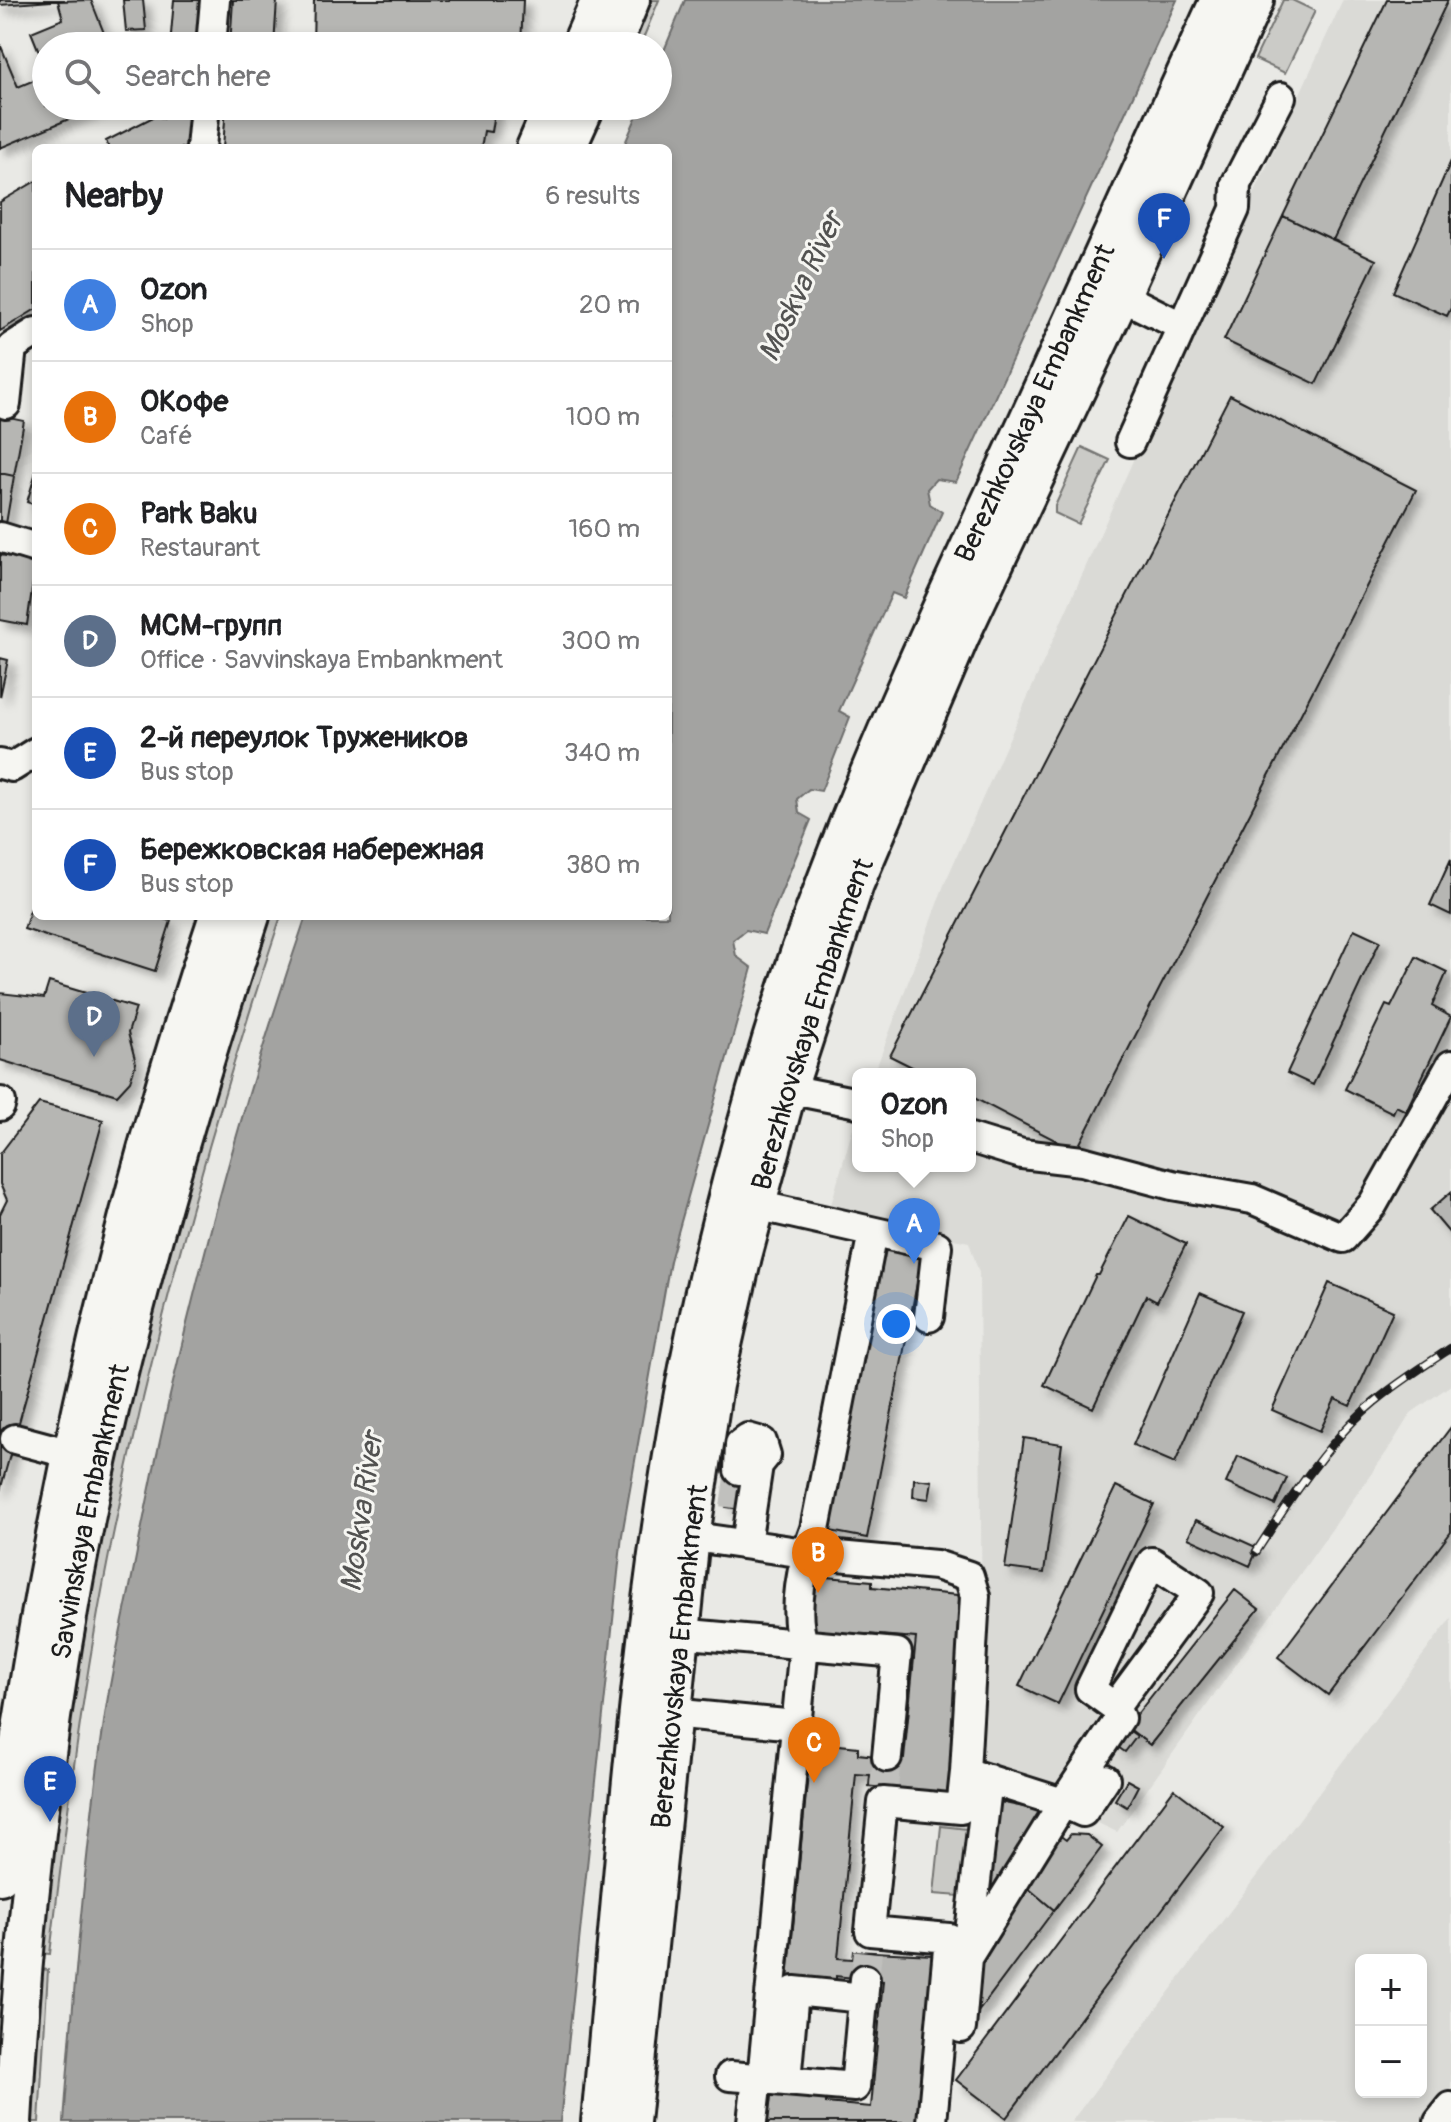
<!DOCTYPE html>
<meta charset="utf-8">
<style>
body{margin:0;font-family:Pangolin,sans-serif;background:#f2f2f2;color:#202124}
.controls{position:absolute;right:24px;bottom:24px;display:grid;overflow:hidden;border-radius:12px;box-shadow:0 4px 12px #0003}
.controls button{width:72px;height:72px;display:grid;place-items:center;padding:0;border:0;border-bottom:2px solid #e0e0e0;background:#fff;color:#202124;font:40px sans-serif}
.you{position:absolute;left:896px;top:1324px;width:28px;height:28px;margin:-20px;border:6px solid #fff;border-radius:50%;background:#1a73e8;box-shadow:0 0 0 12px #1a73e833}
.badge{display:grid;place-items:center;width:52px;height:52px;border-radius:50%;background:#0b8043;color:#fff;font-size:26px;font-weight:700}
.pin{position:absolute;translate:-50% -66px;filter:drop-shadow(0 2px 4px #0008)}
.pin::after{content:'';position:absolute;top:42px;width:28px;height:24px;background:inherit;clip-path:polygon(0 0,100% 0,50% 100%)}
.popup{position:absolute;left:852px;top:1068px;width:124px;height:104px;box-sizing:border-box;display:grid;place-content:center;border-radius:12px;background:#fff;filter:drop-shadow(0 2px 6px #0005);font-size:26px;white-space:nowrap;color:#757577}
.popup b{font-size:30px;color:#202124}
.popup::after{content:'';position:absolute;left:50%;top:100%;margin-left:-16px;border:16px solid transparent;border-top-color:#fff}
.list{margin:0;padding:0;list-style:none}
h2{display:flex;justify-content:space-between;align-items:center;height:104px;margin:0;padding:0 32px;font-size:34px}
h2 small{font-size:26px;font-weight:400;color:#757577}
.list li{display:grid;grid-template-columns:52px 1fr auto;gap:24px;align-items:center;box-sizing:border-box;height:112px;padding:0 32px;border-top:2px solid #e0e0e0}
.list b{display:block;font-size:30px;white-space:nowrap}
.list p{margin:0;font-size:26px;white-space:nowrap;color:#757577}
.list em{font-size:26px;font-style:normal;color:#757577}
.icon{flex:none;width:44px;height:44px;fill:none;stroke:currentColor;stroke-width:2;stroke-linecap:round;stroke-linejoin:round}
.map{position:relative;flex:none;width:1451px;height:2122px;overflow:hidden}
.search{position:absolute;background:#fff;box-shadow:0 4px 12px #0003;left:32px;top:32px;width:640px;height:88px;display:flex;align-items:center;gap:20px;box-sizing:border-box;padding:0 28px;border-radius:44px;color:#757577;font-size:30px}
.panel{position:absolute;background:#fff;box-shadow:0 4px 12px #0003;left:32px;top:144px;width:640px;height:776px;border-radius:12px}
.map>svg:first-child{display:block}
</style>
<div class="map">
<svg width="1451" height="2122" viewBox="0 0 1451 2122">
<defs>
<filter id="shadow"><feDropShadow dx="7" dy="7" stdDeviation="4" flood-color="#0004"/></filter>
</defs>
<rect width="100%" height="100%" fill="#e9e9e5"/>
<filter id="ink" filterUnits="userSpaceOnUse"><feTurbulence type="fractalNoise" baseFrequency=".0125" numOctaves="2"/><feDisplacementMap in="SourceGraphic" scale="16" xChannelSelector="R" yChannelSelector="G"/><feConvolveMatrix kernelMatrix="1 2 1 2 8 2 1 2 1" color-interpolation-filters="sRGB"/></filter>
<g filter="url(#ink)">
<path fill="#dadad6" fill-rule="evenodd" d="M1343 0H1451V1385L1411 1413 1386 1453 1117 1832 983 1769 979 1273 969 1242 828 1215 858 1110V1166H970V1074H874L944 885 1184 346Z
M1451 1618V2122H1071ZM1361 1960H1421V2092H1361Z"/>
<path fill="#cbcbc7" stroke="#747472" stroke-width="2" d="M648 0H659L640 46H628Z
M1283 0H1292L1315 11 1285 73 1255 59Z
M1082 447 1110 460 1078 524 1055 513V506Z
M270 916H281C213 1119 156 1325 113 1535 84 1674 67 1814 50 1954L38 1953C53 1831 67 1709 89 1588 131 1360 194 1134 270 916Z
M941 1826 967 1829 960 1896 934 1894Z
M36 1968 48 1970 39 2122H27Z"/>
<path fill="#a3a3a1" stroke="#6d6d6c" stroke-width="2" d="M685 0H1177L956 482 936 479 927 489 930 504 942 512 904 598 892 593 839 711 850 717 821 791 809 789 797 799 799 813 811 820 764 934 746 930 733 940 736 956 752 968 670 1261 622 1535 560 2122H64C74 1986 85 1850 105 1715 113 1662 126 1609 136 1557 178 1340 234 1125 306 916H668V148H623L641 106H658V65Z"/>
<path fill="#b6b6b3" stroke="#1c1c1c" stroke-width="2" filter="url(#shadow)" d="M0 0H65L0 5Z
M91 0 109 46H46L44 64 31 32 63 19 58 1Z
M123 0H143L146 30 126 31Z
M174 0H205L201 46H170Z
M233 0H277L274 46H230Z
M314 0H523L521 46H313Z
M1387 0H1448L1333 240 1283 216Z
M0 44 18 87 46 75V106H100L0 148Z
M165 106H196L191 148H109L106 141 155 116 164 118Z
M226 106H495L491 132 484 131 481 148H223Z
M1451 161V308L1447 316 1393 292Z
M36 181V309L0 331V202Z
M1283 216 1376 260 1316 384 1224 340Z
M1230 395 1416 490 1076 1151 970 1096V1074H926L890 1056Z
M0 416 24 421 14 476 0 473Z
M36 472V505L27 502Z
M0 473 14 476 6 524 0 522Z
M0 555 36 561 27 625 0 620Z
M0 658 8 660 0 697Z
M1451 859V915L1430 905Z
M36 892V916H156L171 921 155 971 24 929Z
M1354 929 1380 941 1313 1085 1287 1073Z
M1416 957 1447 972 1432 1006 1451 1017 1406 1111 1396 1106 1393 1113 1345 1089 1386 1005 1391 1007Z
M49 982 136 1008 128 1033 136 1063 130 1081 117 1095 0 1060V993L44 998Z
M39 1103 103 1120 0 1491V1214L7 1200 0 1184V1154Z
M1451 1192V1235L1430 1210Z
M1129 1216 1186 1244 1157 1302 1146 1296 1093 1408 1044 1385 1096 1275H1099Z
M882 1245 923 1253 867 1538 825 1530Z
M1329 1283 1393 1311 1350 1406 1335 1399 1320 1431 1272 1410Z
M1200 1293 1242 1311 1175 1463 1133 1445Z
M1451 1427V1532L1328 1695 1278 1657Z
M1024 1438 1062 1444 1044 1573 1005 1568Z
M1238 1456 1287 1478 1275 1505 1226 1483Z
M731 1469 752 1472 746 1510 726 1507Z
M914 1479 932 1481 929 1499 913 1497Z
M1116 1486 1154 1504 1058 1704 1019 1686Z
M1196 1520 1258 1548 1250 1566 1188 1538Z
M815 1576 872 1581V1587L968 1596 948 1798 901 1794V1789L869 1786 870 1775 856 1774 838 1958 853 1959 854 1951 933 1955 917 2122H762L765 2090 826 2095V2103L871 2107 883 1981 836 1976V1984L788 1979 811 1742 858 1747V1754L904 1759 916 1638 867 1634V1641L809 1635Z
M1235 1590 1259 1609 1150 1745 1127 1727Z
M1127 1729 1137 1736 1125 1752 1115 1745Z
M1127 1780 1138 1786 1127 1807 1115 1800Z
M1174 1789 1224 1827 1006 2118 956 2080Z
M995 1801 1048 1812 978 1913 979 1895 996 1838 991 1837Z
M1058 1834 1066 1840 1071 1834 1087 1835 1102 1847 1054 1910 1021 1882Z
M1021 1882 1054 1910 969 2024 977 1961Z"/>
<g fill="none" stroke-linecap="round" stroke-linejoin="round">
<path stroke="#c0c0bd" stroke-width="28" stroke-dasharray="28 14" stroke-linecap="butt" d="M734 1508 739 1470
M884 1787 887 1757
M865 1979 868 1952"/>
<defs>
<path id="minor" d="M211 46 215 0
M201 148 205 106
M1121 296 1181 326
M6 404 12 347 36 332
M1130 442 1235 209 1236 184 1281 97
M0 537 36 548
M0 764 12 767 36 752
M788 1089 858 1103
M0 1106 1 1102
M970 1138 1022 1154 1082 1161 1172 1185 1252 1199 1343 1238 1373 1204 1451 1065
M756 1205 937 1246 929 1317
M15 1439 71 1454
M739 1470 740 1444 748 1438 762 1442 766 1455 758 1465 746 1544
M673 1534 805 1553 936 1565 969 1576 975 1596 965 1772 1063 1803 1120 1718 1115 1707 1199 1593 1152 1562 1090 1689 1115 1707
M678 1633 897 1653 887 1757
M671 1713 796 1725
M968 1949 988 1779
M961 2028 967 1958 1063 1803 1083 1812 1105 1779
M730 2076 757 2078
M762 2079 855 2087 865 1979
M786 2081 794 1991 864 1998
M752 2122 757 2078 762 2079 804 1645C791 1613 803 1560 815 1529L873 1232
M932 2122 949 1938 870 1931 883 1802 961 1809 965 1772
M1439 2122 1451 2107"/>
<g id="major">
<path d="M580 46 600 0"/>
<path d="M612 46 631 0"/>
<path d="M535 148 553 106"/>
<path d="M567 148 586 106"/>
<path d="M0 1876C42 1549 113 1228 218 916"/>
<path id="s1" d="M13 2122C24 1912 48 1701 91 1495 132 1300 189 1106 251 916"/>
<path id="s2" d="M600 2122C628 1829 644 1531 715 1245 745 1122 780 998 826 880 883 730 952 584 1019 439 1086 292 1152 146 1219 0"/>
<path id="s3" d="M631 2122 691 1536 714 1385 743 1256 788 1089 855 884 961 635 1121 296 1255 0"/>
</g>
</defs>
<use href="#minor" stroke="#1c1c1c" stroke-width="34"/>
<use href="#major" stroke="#1c1c1c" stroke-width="42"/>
<use href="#minor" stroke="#f6f6f2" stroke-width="28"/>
<use href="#major" stroke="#f6f6f2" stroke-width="36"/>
<defs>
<path id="rail" d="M1256 1552C1283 1510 1310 1469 1343 1432 1372 1399 1415 1372 1451 1348"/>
</defs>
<use href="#rail" stroke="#1c1c1c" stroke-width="9"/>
<use href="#rail" stroke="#f6f6f2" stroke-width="6" stroke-dasharray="18" stroke-linecap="butt"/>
</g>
</g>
<g text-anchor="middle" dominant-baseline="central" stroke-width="6" stroke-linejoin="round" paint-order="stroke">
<g font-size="28" fill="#1c1c1c" stroke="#f6f6f2">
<text stroke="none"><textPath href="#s2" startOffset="1788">Berezhkovskaya Embankment</textPath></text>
<text stroke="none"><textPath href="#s3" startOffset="1116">Berezhkovskaya Embankment</textPath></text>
<text stroke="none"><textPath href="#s1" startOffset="616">Savvinskaya Embankment</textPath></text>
<text stroke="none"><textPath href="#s3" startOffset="468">Berezhkovskaya Embankment</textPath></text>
</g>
<g font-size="30" font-style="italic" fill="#525251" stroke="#f6f6f2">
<text transform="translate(801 287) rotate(-65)">Moskva River</text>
<text transform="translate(362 1512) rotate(-82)">Moskva River</text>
</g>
</g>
</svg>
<div class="controls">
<button>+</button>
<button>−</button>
</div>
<div class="you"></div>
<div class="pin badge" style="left:914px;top:1264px;background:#3f7fe0">A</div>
<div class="popup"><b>Ozon</b>Shop</div>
<div class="pin badge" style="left:818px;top:1593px;background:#e8710a">B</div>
<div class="pin badge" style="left:814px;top:1783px;background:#e8710a">C</div>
<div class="pin badge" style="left:94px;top:1057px;background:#5c6f8a">D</div>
<div class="pin badge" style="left:50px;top:1822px;background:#1a4fb4">E</div>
<div class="pin badge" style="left:1164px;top:259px;background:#1a4fb4">F</div>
<div class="search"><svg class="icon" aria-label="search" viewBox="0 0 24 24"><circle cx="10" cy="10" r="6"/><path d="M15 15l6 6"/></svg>Search here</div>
<section class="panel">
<h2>Nearby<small>6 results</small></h2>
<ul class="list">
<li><span class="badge" style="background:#3f7fe0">A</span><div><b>Ozon</b><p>Shop</p></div><em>20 m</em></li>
<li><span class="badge" style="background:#e8710a">B</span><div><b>ОКофе</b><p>Café</p></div><em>100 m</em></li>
<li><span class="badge" style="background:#e8710a">C</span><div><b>Park Baku</b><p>Restaurant</p></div><em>160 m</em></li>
<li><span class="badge" style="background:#5c6f8a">D</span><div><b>МСМ-групп</b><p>Office · Savvinskaya Embankment</p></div><em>300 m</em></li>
<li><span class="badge" style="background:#1a4fb4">E</span><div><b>2-й переулок Тружеников</b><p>Bus stop</p></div><em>340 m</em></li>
<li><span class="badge" style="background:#1a4fb4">F</span><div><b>Бережковская набережная</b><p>Bus stop</p></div><em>380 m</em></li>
</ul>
</section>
</div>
